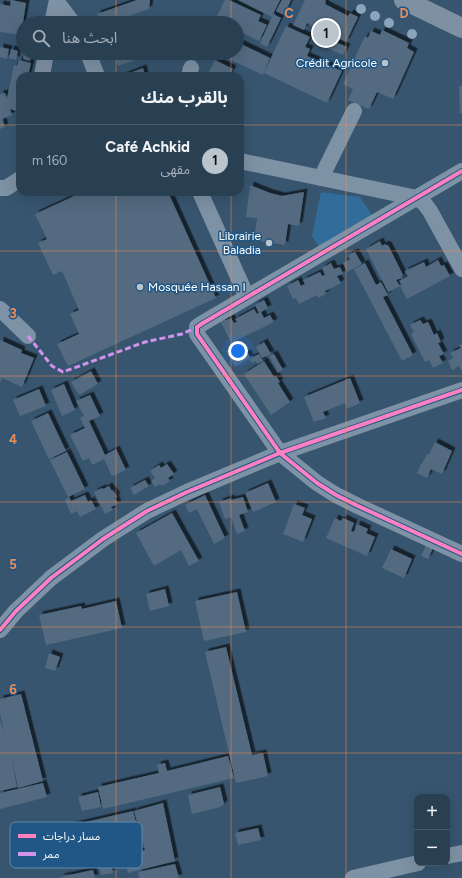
<!DOCTYPE html>
<html lang="ar">
<meta charset="utf-8">
<style>
body{margin:0;font-family:Figtree,"Noto Sans Arabic",sans-serif;background:#31475a;color:#f1f3f6;direction:rtl}
.controls{position:absolute;right:12px;bottom:12px;display:grid;overflow:hidden;border-radius:8px;box-shadow:0 4px 16px #0002}
.controls button{width:36px;height:36px;display:grid;place-items:center;padding:0;border:0;border-bottom:1px solid #45596a;background:#294053;color:#f1f3f6;font:20px sans-serif}
.you{position:absolute;left:238px;top:351px;width:14px;height:14px;margin:-10px;border:3px solid #fff;border-radius:50%;background:#1a73e8;box-shadow:0 0 0 6px #1a73e833}
.badge{display:grid;place-items:center;width:26px;height:26px;border-radius:50%;background:#b9c4cd;color:#111;font-size:13px;font-weight:700}
.pin{position:absolute;translate:-50% -50%;border:2px solid #fff;box-shadow:0 1px 4px #0006}
.list{margin:0;padding:0;list-style:none}
h2{display:flex;justify-content:space-between;align-items:center;height:52px;margin:0;padding:0 16px;font-size:17px}
h2 small{font-size:13px;font-weight:400;color:#a5afb8}
.list li{display:grid;grid-template-columns:26px 1fr auto;gap:12px;align-items:center;box-sizing:border-box;height:72px;padding:0 16px;border-top:1px solid #45596a}
.list b{display:block;font-size:15px;white-space:nowrap}
.list p{margin:0;font-size:13px;white-space:nowrap;color:#a5afb8}
.list em{font-size:13px;font-style:normal;color:#a5afb8}
.icon{flex:none;width:22px;height:22px;fill:none;stroke:currentColor;stroke-width:2;stroke-linecap:round;stroke-linejoin:round}
.map{position:relative;flex:none;width:462px;height:878px;overflow:hidden;direction:ltr}
.search{position:absolute;background:#294053;box-shadow:0 4px 16px #0002;left:16px;top:16px;width:228px;height:44px;display:flex;align-items:center;gap:10px;box-sizing:border-box;padding:0 14px;border-radius:22px;color:#a5afb8;font-size:15px}
.panel{position:absolute;background:#294053;box-shadow:0 4px 16px #0002;left:16px;top:72px;width:228px;height:124px;border-radius:12px;direction:rtl}
.map>svg:first-child{display:block}
</style>
<div class="map">
<svg width="462" height="878" viewBox="0 0 462 878">
<defs>
<filter id="shadow"><feDropShadow dx="3.5" dy="-3.5" stdDeviation="0" flood-color="#0009"/></filter>
</defs>
<rect width="100%" height="100%" fill="#37556f"/>
<path fill="#316c9b" d="M321 192 360 197 374 218 319 247 312 236Z"/>
<path fill="#526b80" filter="url(#shadow)" d="M11 0 26 3 21 35 0 32V4L10 6Z
M137 0H150L149 9 110 23H100L97 14Z
M225 0H229L261 15 258 21 267 25 259 41 237 30V23H221L215 20Z
M238 0H280L273 14 281 18 267 47 260 43 272 17Z
M282 0H291L284 15 276 11Z
M305 0H324L326 1 325 4 348 16 350 13 358 17 346 42 307 23 304 30 293 25Z
M286 26 310 37 305 47 310 49 307 56 342 71 327 103 264 73Z
M382 30 409 43 407 48 414 52 393 99 377 92 369 109 348 100 353 89 343 84 365 36 368 38 371 31 380 35Z
M331 40 347 47 343 55 327 48Z
M237 42 270 58 263 75 216 53H237Z
M0 47 9 49 7 59 0 57Z
M11 49 18 51 16 60 9 58Z
M24 53H32L30 61 23 59Z
M113 53H142L143 57 118 66Z
M19 60 31 63 28 76H20V112L10 109 12 115 2 119 5 127 0 129V94L5 93 7 98 14 65 17 66Z
M215 60 233 69 229 76H207Z
M143 68 145 76H122Z
M459 86H462V113H460Z
M250 185 270 193 282 196 304 192 299 226 288 224 285 245 254 240 257 218 246 217Z
M83 192H168L216 298 68 366 57 344 79 334 70 314 79 310 62 271 53 275 38 243 47 239 35 214Z
M380 241 382 246 385 244 386 245H388L403 275 401 276 402 278 396 280 400 286 388 292 366 249Z
M355 252 362 264 347 272 343 263 350 259 348 255Z
M438 260 441 266 444 265 450 276 407 299 400 286 402 285 399 281 408 276 405 271 424 262 426 267Z
M331 263 334 269 340 267 343 274 337 276 341 283 325 291 326 294 318 298 317 295 299 304 296 298 293 299 287 286 298 280 301 286 305 284 303 280 320 272 322 276 325 275 322 268Z
M365 263 376 285 381 282 388 295 383 297 413 355 402 361 354 269Z
M264 300 268 308 261 312 264 318 270 315 274 322 231 343 221 322 231 318 234 323 237 322 235 319 254 309 257 314 259 313 255 305Z
M420 320 423 324 428 322 434 335 437 333 441 342 438 343 444 354 439 356 443 363 433 368 429 360 425 362 411 334 414 332 410 325Z
M0 340 22 350 21 353 34 358 22 387 2 378 0 383Z
M264 342 271 354 262 358 256 347Z
M462 344V372L459 366 452 370 448 361 453 358 450 353 461 348 459 345Z
M237 345 243 355 248 353 250 358 235 367 226 351Z
M259 354 263 361 257 364 256 361 252 363 249 359Z
M274 354 283 370 278 372 269 356Z
M264 361 274 377 276 376 280 382 278 383 290 402 271 415 244 374Z
M91 371 98 384 79 395 71 382Z
M350 378 360 403 347 409 345 403 323 412 326 418 314 422 304 397Z
M64 384 75 410 62 416 51 390Z
M39 389 46 406 20 416 13 400Z
M90 395 100 416 89 421 105 455 116 449 126 470 112 476 104 459 92 465 89 458 83 461 70 435 85 428 80 418 84 416 76 401Z
M48 413 66 451 49 459 31 421Z
M435 442 452 451 442 474 431 469 427 478 417 473 421 464H422L427 454H429Z
M67 452 85 489 68 497 50 460Z
M167 464 174 474 168 478 170 481 162 486 160 484 155 487 151 481 155 478 150 471 159 465 161 468Z
M145 480 149 486 134 495 130 488Z
M268 483 276 502 253 512 245 493Z
M109 486 112 491 113 490 117 497 115 498 118 504 111 507 113 510 105 514 94 492 102 488 103 489Z
M85 495 88 502 91 500 96 509 80 517 77 511 71 514 65 500 69 497 71 501Z
M205 495 225 538 214 544 197 509 189 513 185 505Z
M243 497 248 512 239 515 245 531 237 534 231 517 225 519 219 502 231 498V500Z
M294 504 305 508 302 515 312 519 303 542 283 534Z
M172 513 199 561 189 566 181 550 154 566 136 533Z
M335 518 341 521 343 518 354 523 351 531 354 532 357 524 368 529 366 533 375 537 367 556 326 538Z
M427 543 434 546 428 559 421 556Z
M391 549 412 559 404 578 382 568Z
M165 589 169 606 150 611 146 594Z
M237 592 246 632 204 641 195 601Z
M116 601 122 628 46 645 39 615 81 606 82 609Z
M226 647 252 755 263 753 268 776 236 783 205 652Z
M49 653 60 657 55 671 45 668Z
M21 694 43 781 18 788 11 755 17 787 0 791V720L4 732 0 714V699Z
M228 756 234 778 103 809 98 787 159 773 157 765 165 763 167 771Z
M43 783 47 797 0 809V793Z
M220 787 224 804 223 805 220 807 192 814 188 795Z
M98 792 101 807 82 811 78 797Z
M163 803 175 861 128 873 123 856 145 850 134 811Z
M133 811 137 826 47 847 43 832Z
M258 828 261 840 238 845 235 833Z
M109 854 113 873 101 875 97 856Z
M35 859 36 863 20 869 19 864Z
M175 864 179 878H139L138 872Z
M93 870 95 878H61L60 877Z"/>
<g fill="none" stroke-linecap="round" stroke-linejoin="round">
<path stroke="#7e92a5" stroke-width="16" d="M57 2 73 23
M52 23 57 0
M88 53 97 76
M42 76 46 53
M189 76 191 68
M240 161 417 198 424 203 430 211 462 269
M462 171 203 323 197 327V334L280 453 317 483 336 495 358 506 462 554
M321 178 354 111
M0 188H6L20 179
M200 192 247 297
M0 309 28 336
M0 630 16 611 51 578 103 539 147 511 187 492 280 453 462 390
M447 856 462 853
M353 878 418 863"/>
<path stroke="#7d91a2" stroke-width="20" d="M404 0 462 28"/>
<path stroke="#d193ec" stroke-width="3" stroke-dasharray="6 3" stroke-linecap="butt" d="M28 336 52 366 63 372 145 342 182 334 197 327"/>
<defs>
<path id="cycleway" d="M462 171 203 323 197 327V334L280 453 317 483 336 495 358 506 462 554
M0 630 16 611 51 578 103 539 147 511 187 492 280 453 462 390"/>
</defs>
<use href="#cycleway" stroke="#205786" stroke-width="6"/>
<use href="#cycleway" stroke="#ff80c0" stroke-width="4"/>
</g>
<g fill="#8aa4ba">
<circle cx="361" cy="9" r="5"/>
<circle cx="375" cy="16" r="5"/>
<circle cx="389" cy="23" r="5"/>
<circle cx="412" cy="34" r="5"/>
</g>
<path fill="none" stroke="#ef8b55" stroke-width="1" stroke-opacity="0.55" d="M116 0V23M231 0V23M346 0V878M116 53V76M231 53V76M0 125H20M240 125H462M116 192V878M231 192V878M0 251H462M0 376H462M0 502H462M0 627H462M0 753H462"/>
<g fill="#b9c4cd" stroke="#205786" stroke-width="1.5">
<circle cx="385" cy="63" r="4"/>
<circle cx="269" cy="243" r="4"/>
<circle cx="140" cy="287" r="4"/>
</g>
<g text-anchor="middle" dominant-baseline="central" stroke-width="3" stroke-linejoin="round" paint-order="stroke">
<g font-size="12" fill="#fff" stroke="#205786" text-anchor="end">
<text x="377" y="63">Crédit Agricole</text>
<text x="261" y="236">Librairie<tspan x="261" dy="14">Baladia</tspan></text>
<text x="148" y="287" text-anchor="start">Mosquée Hassan I</text>
</g>
</g>
<rect x="10" y="822" width="132" height="46" rx="6" fill="#205786" stroke="#6389aa" stroke-width="1"/>
<rect x="18" y="834" width="18" height="4" fill="#ff80c0"/>
<rect x="18" y="852" width="18" height="4" fill="#d193ec"/>
<g font-size="11" fill="#fff">
<text x="43" y="840">مسار دراجات</text>
<text x="43" y="858">ممر</text>
</g>
<g font-size="13" text-anchor="middle" font-weight="bold" fill="#ef8b55" stroke="#205786" stroke-width="3" stroke-linejoin="round" paint-order="stroke">
<text x="289" y="18">C</text>
<text x="404" y="18">D</text>
<text x="13" y="318">3</text>
<text x="13" y="444">4</text>
<text x="13" y="569">5</text>
<text x="13" y="694">6</text>
</g>
</svg>
<div class="controls">
<button>+</button>
<button>−</button>
</div>
<div class="you"></div>
<div class="pin badge" style="left:326px;top:33px">1</div>
<div class="search"><svg class="icon" aria-label="search" viewBox="0 0 24 24"><circle cx="10" cy="10" r="6"/><path d="M15 15l6 6"/></svg>ابحث هنا</div>
<section class="panel">
<h2>بالقرب منك<small></small></h2>
<ul class="list">
<li><span class="badge">1</span><div><b>Café Achkid</b><p>مقهى</p></div><em>160 m</em></li>
</ul>
</section>
</div>
